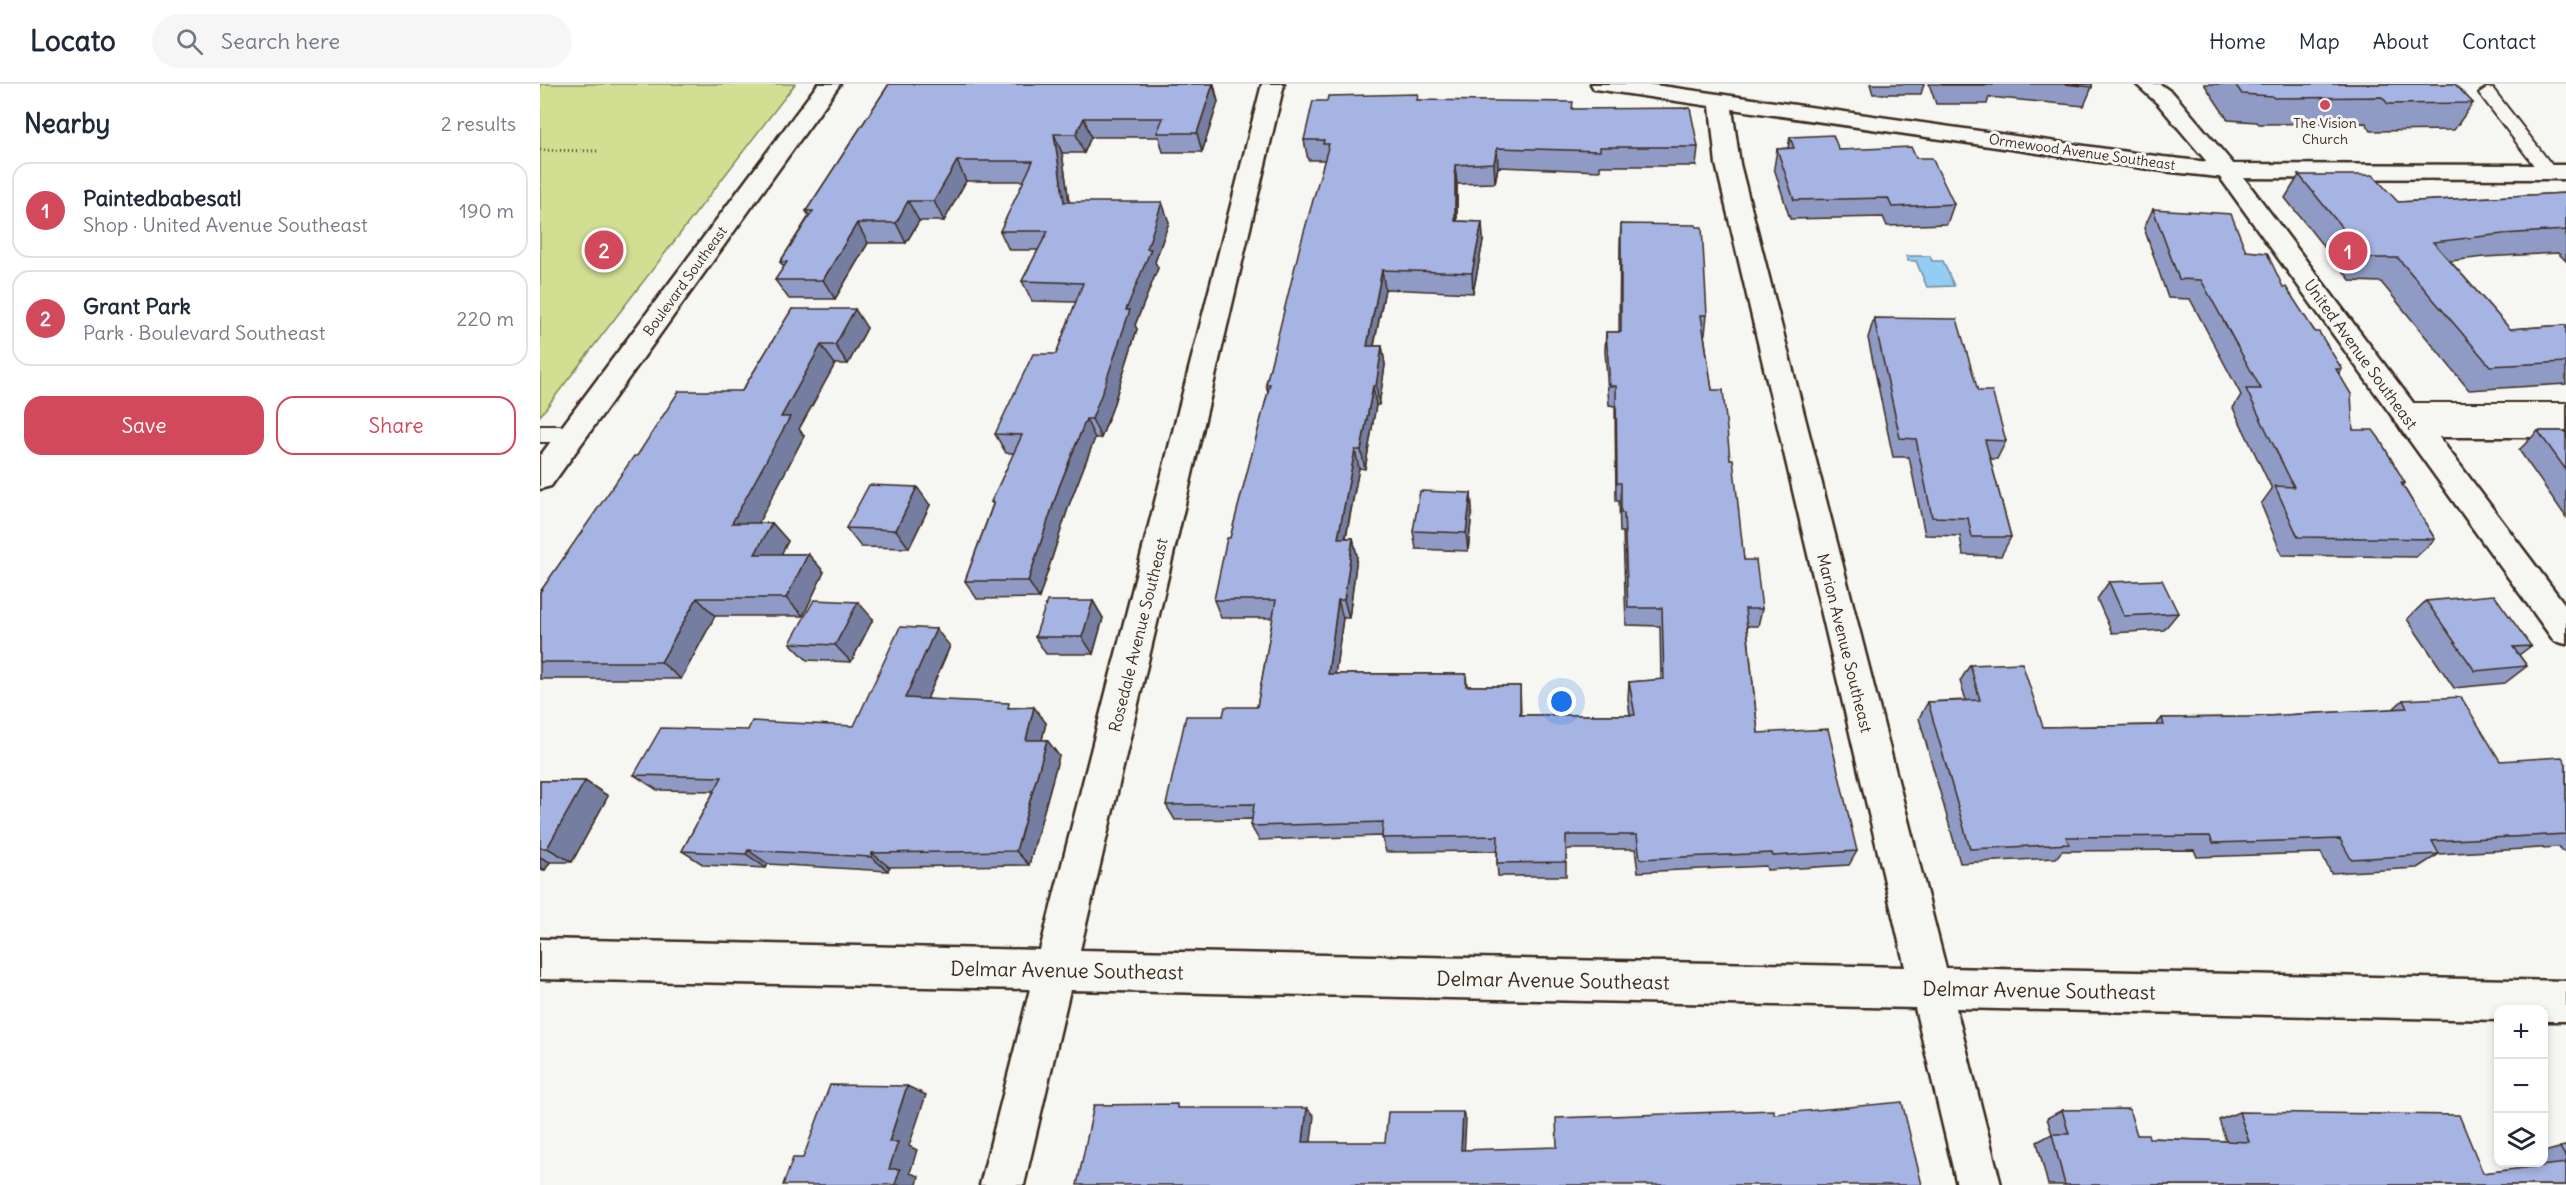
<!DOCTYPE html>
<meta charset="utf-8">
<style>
body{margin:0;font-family:Delius,sans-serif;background:#f6f6f7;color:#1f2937}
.controls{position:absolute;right:18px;bottom:18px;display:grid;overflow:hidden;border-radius:12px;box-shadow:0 3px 9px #0003}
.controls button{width:54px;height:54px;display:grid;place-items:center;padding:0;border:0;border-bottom:2px solid #e0e1e3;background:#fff;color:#1f2937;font:30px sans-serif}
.you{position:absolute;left:1022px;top:618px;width:21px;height:21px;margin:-15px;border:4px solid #fff;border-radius:50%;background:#1a73e8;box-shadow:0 0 0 9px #1a73e833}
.badge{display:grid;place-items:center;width:39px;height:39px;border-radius:50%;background:#d1495b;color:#fff;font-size:20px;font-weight:700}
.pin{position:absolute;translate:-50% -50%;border:3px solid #fff;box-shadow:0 2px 6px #0006}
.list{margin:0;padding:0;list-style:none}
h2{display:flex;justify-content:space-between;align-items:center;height:78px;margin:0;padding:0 24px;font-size:26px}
h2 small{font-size:20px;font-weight:400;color:#747a83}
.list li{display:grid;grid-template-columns:39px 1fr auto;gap:18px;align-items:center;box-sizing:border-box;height:96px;margin:0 12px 12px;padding:0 12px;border:2px solid #e0e1e3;border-radius:18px}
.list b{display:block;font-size:22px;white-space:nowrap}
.list p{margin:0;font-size:20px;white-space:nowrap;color:#747a83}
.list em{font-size:20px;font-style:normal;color:#747a83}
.actions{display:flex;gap:12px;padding:18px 24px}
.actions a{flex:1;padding:14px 0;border:2px solid #d1495b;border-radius:18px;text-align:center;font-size:21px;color:#d1495b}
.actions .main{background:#d1495b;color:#fff}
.icon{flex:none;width:33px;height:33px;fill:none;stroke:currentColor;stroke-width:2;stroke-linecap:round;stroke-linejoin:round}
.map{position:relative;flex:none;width:2026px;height:1101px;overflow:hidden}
header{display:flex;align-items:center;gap:36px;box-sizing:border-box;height:84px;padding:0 30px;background:#fff;border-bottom:2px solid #e0e1e3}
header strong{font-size:28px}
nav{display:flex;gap:33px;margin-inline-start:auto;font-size:21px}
.search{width:420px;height:54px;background:#f6f6f7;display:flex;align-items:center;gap:15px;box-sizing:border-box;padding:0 21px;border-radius:33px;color:#747a83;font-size:22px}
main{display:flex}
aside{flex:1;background:#fff}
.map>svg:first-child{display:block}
</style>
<header>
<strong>Locato</strong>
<div class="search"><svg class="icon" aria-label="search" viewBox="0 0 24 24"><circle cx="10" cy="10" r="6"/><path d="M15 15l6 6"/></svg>Search here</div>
<nav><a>Home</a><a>Map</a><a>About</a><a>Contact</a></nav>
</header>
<main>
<aside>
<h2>Nearby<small>2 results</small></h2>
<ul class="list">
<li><span class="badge">1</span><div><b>Paintedbabesatl</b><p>Shop · United Avenue Southeast</p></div><em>190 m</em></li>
<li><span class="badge">2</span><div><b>Grant Park</b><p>Park · Boulevard Southeast</p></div><em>220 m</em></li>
</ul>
<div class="actions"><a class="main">Save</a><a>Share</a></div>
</aside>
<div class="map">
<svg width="2026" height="1101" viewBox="0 0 2026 1101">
<rect width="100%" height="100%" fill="#f6f6f2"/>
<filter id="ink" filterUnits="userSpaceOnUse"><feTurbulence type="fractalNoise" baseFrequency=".0167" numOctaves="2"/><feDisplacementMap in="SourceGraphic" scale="12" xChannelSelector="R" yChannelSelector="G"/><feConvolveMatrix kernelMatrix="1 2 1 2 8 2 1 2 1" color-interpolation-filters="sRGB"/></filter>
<g filter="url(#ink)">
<path fill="#d2df92" stroke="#868458" stroke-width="1.5" d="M0 0H255L0 332Z"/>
<path fill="#93cdf3" stroke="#708c9e" stroke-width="1.5" d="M1366 172H1390L1392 177H1403L1414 202 1387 203 1376 177H1368Z"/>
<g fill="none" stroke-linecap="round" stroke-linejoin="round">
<defs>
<path id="lane" d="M1947 4 1953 5 2014 84 2017 88 2014 92H2002L1939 9Z
M1862 319H2026V335H1862L1854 332 1851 327 1854 322Z
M0 342H32L40 344 43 350 40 356 32 358H0Z"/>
<path id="street" d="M722 0H744L540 866 1365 883 1176 80 1170 22 1062 6 1054 5 1051 0H1107L1623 73 1687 80 2026 81V95L1687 94 1623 87 1192 25 1200 80 1406 884 2026 897V937H2004V926H1958V936L1416 924 1461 1101H1417L1375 924 530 906 484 1101H440L490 905 0 895V855L500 866Z
M1874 333H2026V353H1874L1864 350 1860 343 1864 336Z"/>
<path id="secondary" d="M278 0H300L11 402 0 405V372Z
M1596 0H1620L1634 10 1695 82 2026 522V560L2014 557 1679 92 1618 20Z"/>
</defs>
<use href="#lane" stroke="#3b2a1e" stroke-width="4"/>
<use href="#street" stroke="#3b2a1e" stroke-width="5"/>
<use href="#secondary" stroke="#3b2a1e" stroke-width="5"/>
<path stroke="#3b2a1e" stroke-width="3" stroke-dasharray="1 3" stroke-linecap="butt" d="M0 66 59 67"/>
<use href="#lane" fill="#f6f6f2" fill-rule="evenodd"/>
<use href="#street" fill="#f6f6f2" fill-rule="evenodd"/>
<use href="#secondary" fill="#f6f6f2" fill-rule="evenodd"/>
</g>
<path fill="#8f9bc4" stroke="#3b2a1e" stroke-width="1.5" d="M349 0H674L678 18 662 68H623L619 53H551L544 69H522L529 118 629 138 615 178 618 184 595 241 597 245 572 325 561 354H555L529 421 499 514 437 515 425 497 453 420 451 418 474 369H466L455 350 516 270 536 218 492 217 482 197 498 166H469L460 147 484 97H426L404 137H379L366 159H328L295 215H249L235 196 244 183 240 178 269 132 266 127Z
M1330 0H1384L1381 10H1333Z
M1389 0H1552V3L1544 22 1449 13 1447 20H1396Z
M1664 0H1915L1933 19 1914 46 1831 47 1826 39 1719 40 1717 38 1688 36Z
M878 16 1033 25 1158 63 1156 82H1060V87L958 83 955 99 917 100V137L942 138 943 157 933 209 845 205 834 262H842L845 281 839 321H836L825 385 819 384 806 454H813L817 472 809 534H803L795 590H926L927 602H980L981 631H1090L1088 615 1089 598 1121 596 1120 542 1086 541 1083 448H1080L1079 417H1076L1075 322 1069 321 1065 267 1066 248H1079L1080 159 1081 140 1167 231 1165 250H1164L1172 306 1190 375 1204 476 1222 525 1218 542H1207L1218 649 1317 767 1309 781 1227 786 1226 782 1098 788 1095 765H1030L1026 766V792H958L957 779V767L846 768 842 752 719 756 711 742 712 735 635 736 626 721 683 632 717 623 733 534H681L674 516 728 309 726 300 785 76H768L764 56Z
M1250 53 1299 66 1376 74 1414 120 1407 140 1347 142 1343 133 1250 135 1234 84 1237 65 1248 64Z
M1759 91 1858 118 2026 109V177L2018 169 1944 173 1910 177 1970 245 2026 241V300L1929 306 1841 198 1811 197 1745 114Z
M1613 125 1706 167 1743 203 1802 285 1799 289 1813 346 1865 399 1863 402 1895 455 1876 473 1742 471 1721 420 1732 405 1693 324 1701 311 1650 215 1628 214 1604 144Z
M252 225 327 244 308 280H295L259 345 264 352 218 439H232L248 457 241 470H268L284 488 263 532H175L141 595H0V508L97 372 202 307Z
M1334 234 1438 307 1466 357 1457 375H1450L1471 453 1461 472 1423 471 1420 452 1385 451 1369 373H1353L1328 254Z
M1998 347H2026V433L1979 366Z
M931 409 932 427 928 467 876 465 873 447Z
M390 421 369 464 321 463 306 444Z
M1569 498 1638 529 1624 546 1572 549 1557 515Z
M553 517 563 534 553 570H506L495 553Z
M1886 517 1991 562 1979 571 1987 582 1965 599 1914 604 1867 535Z
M333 535 311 578 267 576 250 559Z
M410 562 387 615 473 624 506 639 502 656H507L519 672 489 781 349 783 348 787 228 780 226 784 164 781 142 767 174 707 117 706 94 691 208 646 314 642Z
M1430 581 1503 643 1616 641 1622 634 1709 633 1853 625 1863 616 1960 677 2026 680V767H2021L2019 763 1899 770 1877 784 1791 789 1781 769 1657 773 1654 766 1522 767 1516 774 1420 779 1379 634 1388 618 1426 616 1420 597Z
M0 697H45L68 712 32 778H10L5 786H0Z
M1522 1026 1597 1051 1609 1054 1686 1057 1679 1036 1699 1028 1943 1089 1997 1083 1995 1078H2004V1068L2026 1062V1101H1508L1497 1058 1512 1050 1507 1034Z"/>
<path fill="#747ea0" stroke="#3b2a1e" stroke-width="1.5" d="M673 0 678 18 662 68 657 49Z
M544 34 551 53 544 69 536 50Z
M514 50 522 69 532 138 524 118Z
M957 64 958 83 955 99 954 79Z
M417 77 426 97 404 137 394 117Z
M915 81 917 100V157L915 137Z
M368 117 379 137 366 159 356 139Z
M622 118 629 138 615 178 618 184 595 241 597 245 572 325 561 354 552 335 586 226Z
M942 138 943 157 933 209 932 189Z
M317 139 328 159 295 215 283 196Z
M842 186 845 205 830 281 827 262Z
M315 225 327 244 308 280 295 261Z
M281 261 295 280 259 345 264 352 209 457 192 439 241 333Z
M842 262 845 281 839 321 836 302Z
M833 302 836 321 825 385 821 366Z
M546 335 555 354 529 421 499 514 488 497 519 403Z
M815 366 819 384 802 472 798 454Z
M377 403 390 421 369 464 356 446Z
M931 409 932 427 928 467 926 449Z
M232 439 248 457 232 488 215 470Z
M813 454 817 472 809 534 804 516Z
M268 470 284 488 263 532 246 514Z
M157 514 175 532 141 595 121 578Z
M798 516 803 534 793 606 788 590Z
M553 517 563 534 553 570 542 553Z
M318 518 333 535 311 578 295 561Z
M396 545 410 562 380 631 365 614Z
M494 623 506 639 498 672 486 656Z
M507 656 519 672 489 781 476 767Z
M45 697 68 712 32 778 7 764Z
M208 766 228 780 226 784 206 770Z
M332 769 349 783 348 787 331 773Z
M0 773 10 778 5 786 0 783Z
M367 1002 386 1011 369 1062 377 1066 370 1089 379 1092 377 1101H355L349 1085V1058Z
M767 1024 774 1032 770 1066 763 1058Z
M923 1028 926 1036 924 1074 921 1066Z"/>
<path fill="#a6b4e4" stroke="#3b2a1e" stroke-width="1.5" d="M349 0H673L657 49H617L623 34H544L536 50H514L524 118H622L607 165H611L586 226H590L563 306 552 335H546L519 403 488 497H425L454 418H451L482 351 455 350 493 270H516L543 199 482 197 508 147H460L493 77H417L394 117H368L356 139H317L283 196H235L247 178H240L273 127H266Z
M1401 0H1453V1H1402Z
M1524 0H1552V3Z
M1695 0H1915L1933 19 1848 20 1842 13 1734 14 1732 12 1702 10Z
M878 10 877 16 1033 18 1032 25 1150 24 1158 63H1060V67L957 64 954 79 915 81V137L942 138 932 189 842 186 827 262H842L836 302H833L821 366H815L798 454H813L804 516H798L788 590H926V602H980V631H1095L1089 598 1124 595 1122 524H1088L1084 429H1081V399H1077L1076 302H1070L1066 248H1081V140L1156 141V143H1162L1167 231H1161L1172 306H1183L1190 375H1193L1204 476H1216L1222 525H1205L1218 649 1288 645 1317 767 1233 772 1232 769 1100 775 1097 751H1030L1026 752V778L957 779 958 752 842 754 843 738 711 742 714 720 626 721 646 632H683L685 623H717L736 516H674L687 454H690L730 300H726L760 162 789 60H783L784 56H764L773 17H787L788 12Z
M1293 51 1299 66 1371 63 1376 74H1392L1414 120 1352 123 1348 114 1254 116 1237 65 1254 64 1250 53Z
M1759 91H1833L1858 118 2026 109V146L1963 150 1893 158 1970 245 2026 241V278L1950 282 1858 174H1827Z
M1613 125 1691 130 1706 167 1727 169 1743 203H1746L1775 248H1779L1802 285H1796L1811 310 1813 346H1833L1839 354 1865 399H1861L1895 455 1758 453 1735 402 1754 403 1706 305H1721L1661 196 1639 195Z
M252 225H315L295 261H281L241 333H250L192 439H232L215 470H268L246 514H157L121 578H0V508L94 372H97L139 307H202Z
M1334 234 1417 235 1438 307H1452L1466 357 1445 356 1471 453H1432L1428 434 1392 433 1376 355 1360 354Z
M1998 347H2026V386Z
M329 401 377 403 356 446 306 444Z
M880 407 931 409 926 449 873 447Z
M1622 496 1638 529 1584 532 1569 498Z
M1954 511 1991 562 1973 563 1987 582 1935 587 1886 517Z
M274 516 318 518 295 561 250 559Z
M507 517H553L542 553H495Z
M360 543 396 545 365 614 469 619 468 624 494 623 486 656H507L476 767 332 769 331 773 208 766 206 770 142 767 182 693 94 691 121 644 208 646 212 637 314 642Z
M1482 579 1503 643 1624 641 1622 634 1709 633 1867 624 1863 616 1921 613 1960 677 2022 673 2026 680V750L1892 757 1899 770 1811 775 1800 755 1673 759 1670 752 1526 753 1529 760 1430 765 1388 618 1440 616 1430 581Z
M0 697H45L7 764H0Z
M290 1001 367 1002 349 1058H358L349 1085H360L355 1101H243L253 1074H263Z
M1362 1018 1382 1101H537L554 1021 637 1020V1024H767L763 1058H845L848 1028H923L921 1066 1017 1063 1016 1034 1234 1026V1030Z
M1589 1025 1597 1051H1608L1609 1054 1709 1058 1699 1028 1919 1031 1943 1089 2026 1079V1101H1525L1512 1050H1529L1522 1026Z
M2026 1062V1074L2020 1063Z"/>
</g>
<circle fill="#d1495b" stroke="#f6f6f2" stroke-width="2" cx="1785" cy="21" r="6"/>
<g text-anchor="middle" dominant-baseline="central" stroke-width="6" stroke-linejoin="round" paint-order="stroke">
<g font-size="14" fill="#3b2a1e" stroke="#f6f6f2">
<text x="1785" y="39">The Vision<tspan x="1785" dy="16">Church</tspan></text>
</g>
<g font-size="14" fill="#3b2a1e" stroke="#f6f6f2">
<text transform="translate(1542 68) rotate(8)">Ormewood Avenue Southeast</text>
<text transform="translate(145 197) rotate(-54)">Boulevard Southeast</text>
</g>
<g font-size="16" fill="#3b2a1e" stroke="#f6f6f2">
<text transform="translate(1821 270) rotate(54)">United Avenue Southeast</text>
<text transform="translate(598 551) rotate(-76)">Rosedale Avenue Southeast</text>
<text transform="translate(1305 559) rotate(76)">Marion Avenue Southeast</text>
</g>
<g font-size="20" fill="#3b2a1e" stroke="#f6f6f2">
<text transform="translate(527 886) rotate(1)">Delmar Avenue Southeast</text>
<text transform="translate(1013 896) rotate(1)">Delmar Avenue Southeast</text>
<text transform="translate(1499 906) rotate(1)">Delmar Avenue Southeast</text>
</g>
</g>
</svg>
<div class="controls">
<button>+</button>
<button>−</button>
<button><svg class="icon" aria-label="layers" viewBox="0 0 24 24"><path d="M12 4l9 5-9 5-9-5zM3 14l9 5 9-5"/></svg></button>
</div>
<div class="you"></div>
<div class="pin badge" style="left:1808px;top:167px">1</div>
<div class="pin badge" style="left:64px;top:166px">2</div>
</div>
</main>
